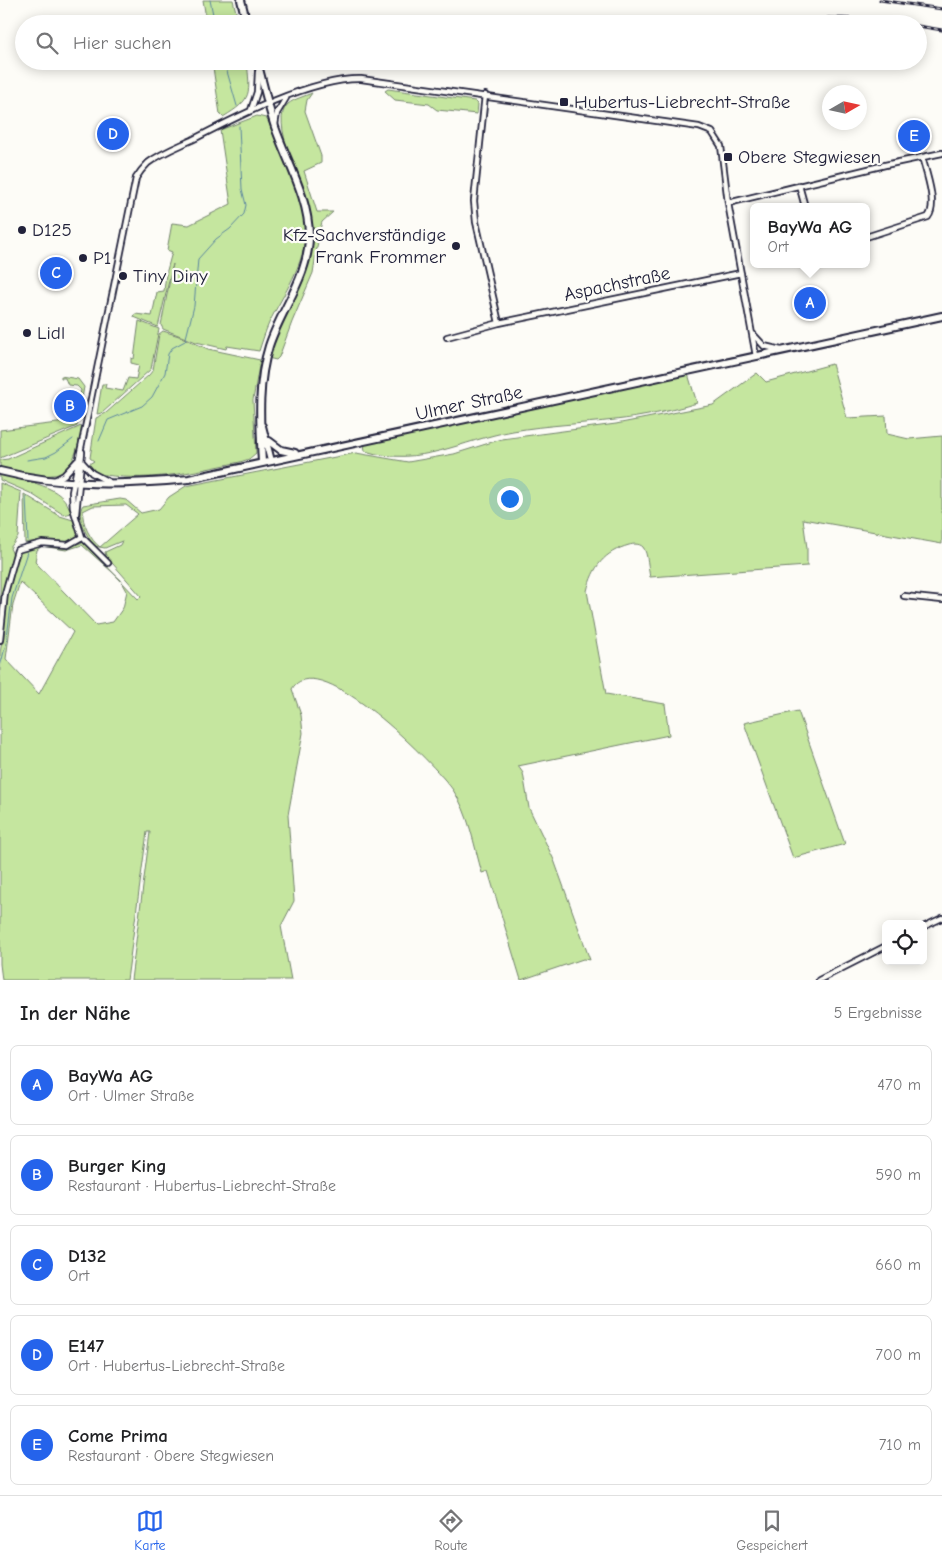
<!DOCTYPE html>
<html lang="de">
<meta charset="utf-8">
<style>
body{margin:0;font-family:"Comic Neue",sans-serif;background:#f6f6f6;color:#202124}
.controls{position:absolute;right:15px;bottom:15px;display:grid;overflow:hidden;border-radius:8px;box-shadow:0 2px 12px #0003}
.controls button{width:45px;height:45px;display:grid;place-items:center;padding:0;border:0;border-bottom:1px solid #e0e0e0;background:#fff;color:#202124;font:25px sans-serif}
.compass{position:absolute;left:822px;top:85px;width:45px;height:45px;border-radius:50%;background:#fff;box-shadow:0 2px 12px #0003;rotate:81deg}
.you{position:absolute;left:509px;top:498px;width:18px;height:18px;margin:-12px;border:4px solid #fff;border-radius:50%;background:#1a73e8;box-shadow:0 0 0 8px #1a73e833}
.badge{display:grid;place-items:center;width:32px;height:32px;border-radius:50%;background:#2563eb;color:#fff;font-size:16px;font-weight:700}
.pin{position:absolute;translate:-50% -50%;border:2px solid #fff;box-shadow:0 1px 5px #0006}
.popup{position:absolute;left:750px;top:203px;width:120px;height:65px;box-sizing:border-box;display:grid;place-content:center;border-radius:8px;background:#fff;filter:drop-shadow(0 1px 4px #0005);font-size:16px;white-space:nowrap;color:#757577}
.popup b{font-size:19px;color:#202124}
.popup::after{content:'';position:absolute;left:50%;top:100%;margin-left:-10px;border:10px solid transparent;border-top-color:#fff}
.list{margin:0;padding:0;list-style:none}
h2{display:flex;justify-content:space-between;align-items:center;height:65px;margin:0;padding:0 20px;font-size:21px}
h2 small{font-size:16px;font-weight:400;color:#757577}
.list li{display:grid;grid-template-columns:32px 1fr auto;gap:15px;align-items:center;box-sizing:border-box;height:80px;margin:0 10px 10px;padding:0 10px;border:1px solid #e0e0e0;border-radius:8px}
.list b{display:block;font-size:19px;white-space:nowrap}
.list p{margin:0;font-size:16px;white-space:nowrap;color:#757577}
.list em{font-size:16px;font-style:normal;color:#757577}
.icon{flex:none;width:28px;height:28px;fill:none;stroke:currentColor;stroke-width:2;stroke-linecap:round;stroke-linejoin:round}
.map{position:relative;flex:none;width:942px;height:980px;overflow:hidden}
.search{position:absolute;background:#fff;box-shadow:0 2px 12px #0003;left:15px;right:15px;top:15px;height:55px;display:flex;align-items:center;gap:12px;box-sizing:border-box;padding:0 18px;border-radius:28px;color:#757577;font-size:19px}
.sheet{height:515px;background:#fff}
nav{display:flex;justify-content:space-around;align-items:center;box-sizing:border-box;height:70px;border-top:1px solid #e0e0e0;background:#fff;font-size:14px;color:#757577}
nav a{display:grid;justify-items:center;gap:2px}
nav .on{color:#2563eb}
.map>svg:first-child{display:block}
</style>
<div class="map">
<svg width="942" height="980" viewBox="0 0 942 980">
<rect width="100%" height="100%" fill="#fdfcf7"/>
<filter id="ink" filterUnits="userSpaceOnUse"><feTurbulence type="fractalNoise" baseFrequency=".02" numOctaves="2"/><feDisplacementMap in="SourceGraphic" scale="10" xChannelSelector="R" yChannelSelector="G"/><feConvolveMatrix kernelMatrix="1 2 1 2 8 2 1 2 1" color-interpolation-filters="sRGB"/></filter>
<g filter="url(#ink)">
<path fill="#c5e69f" stroke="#74846d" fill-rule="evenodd" d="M203 0H233L239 24H207Z
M212 61H247C250 94 253 99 223 117L220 114Z
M388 89 475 101 478 104 477 114 437 110 429 104 395 100 385 91Z
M312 93 307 100 305 111 321 156V163L304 171 317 212H333L322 222 320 229 313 273 292 322 279 357 276 360 268 358C276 324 309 285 310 252 311 237 307 221 306 206 304 183 268 121 288 104 294 99 305 96 312 93Z
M257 116 266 118 269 123C281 157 304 194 305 231 306 264 283 294 269 323 265 332 262 342 259 351L227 346 226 349 196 342 163 329 161 325 173 264 158 327 134 317 135 314 152 316 157 292 164 291 166 274 172 252 167 250 172 223 189 225 231 204 220 130Z
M139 321 159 329 151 369 102 413 97 414 102 384H106L105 388 123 391 128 378 136 379 139 365 131 363V358L134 359Z
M163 331 179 336 208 349 260 360 253 400 256 453 249 459 240 462C192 472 144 484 95 473L89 464 94 461 90 458 96 418 106 413 149 375 153 370 159 334Z
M832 364 847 418 886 416 887 434 909 439 942 436V544L803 519 807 548V566L650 577C648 569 648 553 643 547 639 543 633 544 629 545 604 552 593 567 587 591L606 694 665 704 669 735 518 766 523 773 529 808 554 860 590 960 583 959 521 980 488 871 482 873C474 846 469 813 453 790 437 767 318 644 292 689L301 715 303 733 288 815 294 901 281 926 291 980H131L150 832H147L127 980H2L0 964V654L10 578 22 550 36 544 66 547 84 542 138 599 141 596 106 556 105 552 120 545 122 541 105 548 94 546C87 536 75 516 83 505L120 499 126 500 141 513 159 509 169 497 186 486 356 453 408 462 454 454 502 439 616 424 713 405 757 373 766 382ZM126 505 138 514 100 547C91 541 81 522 83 511L93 506ZM82 545 121 580 127 591 123 608 113 622 96 625 35 562 37 550 42 546 66 550ZM20 582 73 632 39 694 6 659 13 604Z
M688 374 697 403C670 411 643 417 615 420 581 424 547 425 513 431 461 440 420 468 365 451L364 444Z
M61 376 78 379 84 387 77 426 0 458V430L74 421 81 390 77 386 68 385 65 378H61Z
M81 426 83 428C79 441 76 457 68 468 58 483 15 471 0 467V460L8 459Z
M0 474C25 482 64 484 71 513L64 515 30 493 0 480Z
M0 483 21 492 18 537 10 548 13 555 4 586 0 628Z
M24 494 60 516 73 520 78 537 69 543 43 540 25 543Z
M798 711 845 844 793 858 744 723Z"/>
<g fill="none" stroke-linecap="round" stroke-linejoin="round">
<path stroke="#5a859f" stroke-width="1" d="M210 0 215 24
M224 61 237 106
M99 441 108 420 142 406 152 397 165 373 168 354 172 348 185 341 187 334 194 306 198 259 216 239 230 229 244 214 246 205 242 189 239 126
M27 460 46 457 56 452 73 439
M26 497 28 541
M0 667 6 644 12 598 28 549"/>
<defs>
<path id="minor" d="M485 95 474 201 476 222 499 323 741 273
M251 110 257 92 258 72
M275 125 277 113 286 98
M799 185 805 207
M728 203 885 165 942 153
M866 237 928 217C938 205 926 172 922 157
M752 333 764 346 781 350
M447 337 499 323
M82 462 92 473 109 482
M55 480 64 475 77 461
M76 514 82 452
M108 563 82 537 73 508 72 492 136 178C139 173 143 168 148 163 161 153 177 147 192 140 236 117 312 78 361 79L699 127 712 132 721 146 728 203 756 356
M904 596 942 600
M0 640 5 593 17 550 42 543 68 545 82 537
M923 927 942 918
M819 980 886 946"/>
<path id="secondary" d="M241 0 247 24
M257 61C263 83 268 106 275 127 287 162 309 198 309 236 309 276 281 309 269 346 257 384 260 423 262 463
M262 426 271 461
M269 441 281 450 295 453
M0 471C62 487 126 485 189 479L942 316"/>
</defs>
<use href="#minor" stroke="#22223b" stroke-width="8"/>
<use href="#secondary" stroke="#22223b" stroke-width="10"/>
<use href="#minor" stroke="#fdfcf7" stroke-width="4.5"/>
<use href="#secondary" stroke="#fdfcf7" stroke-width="6"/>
<defs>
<path id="rail" d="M880 0 942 9
M828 18 868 19 900 24
M918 26 942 30"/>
</defs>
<use href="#rail" stroke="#22223b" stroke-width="3"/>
<use href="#rail" stroke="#fdfcf7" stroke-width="1" stroke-dasharray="4" stroke-linecap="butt"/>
</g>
</g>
<g fill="#22223b" stroke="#fdfcf7" stroke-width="2">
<rect x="559" y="97" width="10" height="10" rx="2.5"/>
<rect x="723" y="152" width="10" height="10" rx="2.5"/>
<circle cx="22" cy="230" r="5"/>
<circle cx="456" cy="246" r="5"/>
<circle cx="83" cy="258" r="5"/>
<circle cx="123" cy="276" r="5"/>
<circle cx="27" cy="333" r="5"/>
</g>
<g text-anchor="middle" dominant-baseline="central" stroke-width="4.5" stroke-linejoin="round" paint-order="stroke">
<g font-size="19" fill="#22223b" stroke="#fdfcf7" text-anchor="start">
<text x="574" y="102">Hubertus-Liebrecht-Straße</text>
<text x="738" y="157">Obere Stegwiesen</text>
<text x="32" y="230">D125</text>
<text x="446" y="235" text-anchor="end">Kfz-Sachverständige<tspan x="446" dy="22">Frank Frommer</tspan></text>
<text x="93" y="258">P1</text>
<text x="133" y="276">Tiny Diny</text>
<text x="37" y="333">Lidl</text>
</g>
<g font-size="19" fill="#22223b" stroke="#fdfcf7">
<text transform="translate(617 284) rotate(-12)">Aspachstraße</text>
<text transform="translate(469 403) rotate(-12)">Ulmer Straße</text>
</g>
</g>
</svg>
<div class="controls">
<button><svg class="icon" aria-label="locate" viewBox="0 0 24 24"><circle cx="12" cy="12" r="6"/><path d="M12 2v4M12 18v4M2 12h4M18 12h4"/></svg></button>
</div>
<svg class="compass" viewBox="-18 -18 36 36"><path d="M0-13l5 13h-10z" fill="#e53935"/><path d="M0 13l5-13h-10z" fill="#757577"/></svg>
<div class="you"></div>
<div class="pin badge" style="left:810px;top:303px">A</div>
<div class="popup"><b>BayWa AG</b>Ort</div>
<div class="pin badge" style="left:70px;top:406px">B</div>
<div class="pin badge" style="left:56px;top:273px">C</div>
<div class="pin badge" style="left:113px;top:134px">D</div>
<div class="pin badge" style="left:914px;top:136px">E</div>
<div class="search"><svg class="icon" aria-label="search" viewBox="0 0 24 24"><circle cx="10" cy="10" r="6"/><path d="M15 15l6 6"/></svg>Hier suchen</div>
</div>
<section class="sheet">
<h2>In der Nähe<small>5 Ergebnisse</small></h2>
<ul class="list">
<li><span class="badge">A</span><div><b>BayWa AG</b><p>Ort · Ulmer Straße</p></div><em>470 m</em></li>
<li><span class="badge">B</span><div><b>Burger King</b><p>Restaurant · Hubertus-Liebrecht-Straße</p></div><em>590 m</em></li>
<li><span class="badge">C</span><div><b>D132</b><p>Ort</p></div><em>660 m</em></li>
<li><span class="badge">D</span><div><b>E147</b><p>Ort · Hubertus-Liebrecht-Straße</p></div><em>700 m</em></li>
<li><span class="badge">E</span><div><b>Come Prima</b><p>Restaurant · Obere Stegwiesen</p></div><em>710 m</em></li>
</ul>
</section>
<nav>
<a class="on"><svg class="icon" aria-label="map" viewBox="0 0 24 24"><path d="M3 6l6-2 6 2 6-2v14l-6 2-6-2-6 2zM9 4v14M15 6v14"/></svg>Karte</a>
<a><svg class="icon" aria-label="directions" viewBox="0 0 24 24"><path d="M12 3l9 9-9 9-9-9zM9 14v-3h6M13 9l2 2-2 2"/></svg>Route</a>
<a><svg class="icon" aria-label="saved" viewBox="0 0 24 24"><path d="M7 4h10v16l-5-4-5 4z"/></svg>Gespeichert</a>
</nav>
